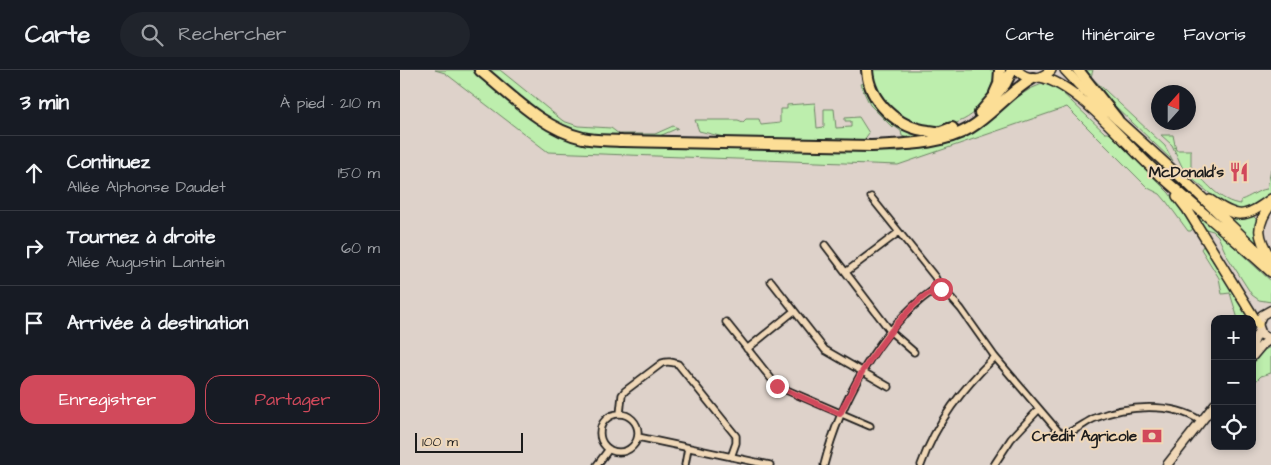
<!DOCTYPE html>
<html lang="fr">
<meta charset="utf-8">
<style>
body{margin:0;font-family:"Architects Daughter",sans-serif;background:#20242c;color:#f1f3f6}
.controls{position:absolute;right:15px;bottom:15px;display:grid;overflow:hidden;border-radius:10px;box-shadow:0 2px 8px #0003}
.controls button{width:45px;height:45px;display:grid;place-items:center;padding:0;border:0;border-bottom:1px solid #363941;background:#171b24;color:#f1f3f6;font:25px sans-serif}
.compass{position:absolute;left:751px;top:15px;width:45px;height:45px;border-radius:50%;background:#171b24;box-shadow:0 2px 8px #0003;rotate:21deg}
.scale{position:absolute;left:15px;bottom:12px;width:108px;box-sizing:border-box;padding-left:5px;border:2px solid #1c1c1c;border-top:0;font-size:14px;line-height:18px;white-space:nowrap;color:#1c1c1c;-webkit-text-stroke:4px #f0d8b8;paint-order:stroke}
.stop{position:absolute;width:15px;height:15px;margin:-11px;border:4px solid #d1495b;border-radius:50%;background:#fff}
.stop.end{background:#d1495b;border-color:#fff;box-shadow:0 1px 5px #0008}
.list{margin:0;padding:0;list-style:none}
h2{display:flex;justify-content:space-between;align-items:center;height:65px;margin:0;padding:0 20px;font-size:21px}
h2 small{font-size:16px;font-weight:400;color:#9ea1a6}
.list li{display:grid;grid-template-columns:32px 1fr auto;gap:15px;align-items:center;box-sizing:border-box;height:75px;padding:0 20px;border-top:1px solid #363941}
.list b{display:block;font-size:19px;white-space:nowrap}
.list p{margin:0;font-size:16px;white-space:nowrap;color:#9ea1a6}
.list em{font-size:16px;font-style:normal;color:#9ea1a6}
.actions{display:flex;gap:10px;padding:15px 20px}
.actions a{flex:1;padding:11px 0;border:1px solid #d1495b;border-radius:15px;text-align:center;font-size:18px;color:#d1495b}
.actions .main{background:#d1495b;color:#fff}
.icon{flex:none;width:28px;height:28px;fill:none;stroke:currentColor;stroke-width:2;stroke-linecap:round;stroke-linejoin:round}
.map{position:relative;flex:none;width:871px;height:395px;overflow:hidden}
header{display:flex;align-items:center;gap:30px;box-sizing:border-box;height:70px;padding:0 25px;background:#171b24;border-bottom:1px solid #363941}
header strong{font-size:24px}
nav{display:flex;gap:28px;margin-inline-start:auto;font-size:18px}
.search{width:350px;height:45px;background:#20242c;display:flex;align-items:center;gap:12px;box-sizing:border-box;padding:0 18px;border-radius:28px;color:#9ea1a6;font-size:19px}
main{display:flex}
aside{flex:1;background:#171b24}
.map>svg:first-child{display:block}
</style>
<header>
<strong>Carte</strong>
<div class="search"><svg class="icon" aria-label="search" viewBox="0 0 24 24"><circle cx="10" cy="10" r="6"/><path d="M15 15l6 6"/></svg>Rechercher</div>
<nav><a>Carte</a><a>Itinéraire</a><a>Favoris</a></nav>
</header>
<main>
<aside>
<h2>3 min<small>À pied · 210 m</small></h2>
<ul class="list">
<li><svg class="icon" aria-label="ahead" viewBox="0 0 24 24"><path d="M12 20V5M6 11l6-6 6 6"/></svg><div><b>Continuez</b><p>Allée Alphonse Daudet</p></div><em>150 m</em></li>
<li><svg class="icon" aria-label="right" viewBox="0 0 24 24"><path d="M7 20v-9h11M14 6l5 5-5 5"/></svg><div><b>Tournez à droite</b><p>Allée Augustin Lantein</p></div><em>60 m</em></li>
<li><svg class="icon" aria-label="arrive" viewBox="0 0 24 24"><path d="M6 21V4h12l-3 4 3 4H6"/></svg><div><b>Arrivée à destination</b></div></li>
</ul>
<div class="actions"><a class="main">Enregistrer</a><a>Partager</a></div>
</aside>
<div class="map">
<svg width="871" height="395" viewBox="0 0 871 395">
<rect width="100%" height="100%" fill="#ded2ca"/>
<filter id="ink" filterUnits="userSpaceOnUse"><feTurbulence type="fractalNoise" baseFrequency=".02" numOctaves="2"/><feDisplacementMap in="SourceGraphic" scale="10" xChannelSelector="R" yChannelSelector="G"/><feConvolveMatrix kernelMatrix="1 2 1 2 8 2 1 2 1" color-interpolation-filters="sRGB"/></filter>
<g filter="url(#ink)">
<path fill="#bdeead" stroke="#6c8564" d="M35 0H72L136 51 158 65 197 75 497 82 523 78 584 55 607 34 630 19 642 14 655 16 705 63H709L769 123 793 158 791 161H788L766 131 760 124 748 118 667 37 498 95 148 82 45 3Z
M85 0H100L163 51 178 56 211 58 219 64H255L273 56 278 58 255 68 197 66 177 63 139 44Z
M471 0H595C593 15 587 30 576 41 556 60 519 63 497 46 482 35 475 17 471 0Z
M683 0H693L691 7 765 76 773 91 694 16Z
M464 13C480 50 497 59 535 66L514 70 502 66 501 61 494 56 493 58 470 35 460 14Z
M415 33 417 58 424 57V39H434L436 58 451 57V51H445V48L459 47 469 63 464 70 427 69 422 72 332 69 299 61 295 50H338L343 52 346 49H359L361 55 380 53V39H387V35Z
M761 65H773L776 80H791V97C805 111 819 132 841 134V130C850 127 858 120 867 119L871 99V124L854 137 840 141 825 136 785 103 772 75Z
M795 141 871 211V232L859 230 852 225 827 186 818 166 813 161 802 158 793 142Z
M852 145 857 150 855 164 858 178 827 148 836 149Z
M803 176 849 246 850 249H838L830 223 822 224 819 208 801 179Z
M871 277V303L861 306 852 315C852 298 852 284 871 277Z"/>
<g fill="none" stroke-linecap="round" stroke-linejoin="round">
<defs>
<path id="street" d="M471 127 535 207 541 219 545 221 561 239 595 287 658 361 664 364 667 363C677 360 686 352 695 348 727 335 772 332 801 351
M425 175 491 262 514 282
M446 202 499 162
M371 211 425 280 489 317
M326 252 377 316 470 356
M347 279 394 241
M220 344 222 325 225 321 262 293C268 291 272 292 278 294L336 366V373L331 387
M200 363a19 19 0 1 1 38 0a19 19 0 1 1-38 0Z
M238 367 370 395
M197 395 209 379
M285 395 288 378
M424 395C440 332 479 259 532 221L536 219H541
M521 395C536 352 563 318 595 287
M594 395 611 369 639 339"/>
<path id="secondary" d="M871 240 862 245 858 254 862 265 871 269
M852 276 859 260
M852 287 862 275 871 269
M767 395 815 334"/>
<path id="primary" d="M617 0C627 11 641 10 651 0
M665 0 679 15 787 113 871 194
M640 7C677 14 723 71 751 97 790 133 832 166 871 202
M777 126 787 139 858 254
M810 130C838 149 844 149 871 129
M871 134C855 156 857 166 871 189"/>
<path id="highway" d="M80 0C111 25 143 59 183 68 195 71 209 70 222 71L471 76C503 74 541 75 570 58 593 44 609 22 633 8
M467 0C469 32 498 58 529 61 533 61 537 63 541 62 544 61 548 59 552 58
M678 0 717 49
M595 23 599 14 600 0
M580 43 605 14 612 0"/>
</defs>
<use href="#street" stroke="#1c1c1c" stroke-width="9"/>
<use href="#secondary" stroke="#1c1c1c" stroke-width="11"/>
<use href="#primary" stroke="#1c1c1c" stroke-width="12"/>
<use href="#highway" stroke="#1c1c1c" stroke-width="14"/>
<use href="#street" stroke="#f0d8b8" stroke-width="5.5"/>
<use href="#secondary" stroke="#f0d8b8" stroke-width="8"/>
<use href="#primary" stroke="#fcde96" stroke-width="9"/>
<use href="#highway" stroke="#fcde96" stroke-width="10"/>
</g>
</g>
<g fill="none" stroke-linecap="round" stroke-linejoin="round" filter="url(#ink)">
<path stroke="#d1495b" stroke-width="6" d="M377 316 440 344C447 330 454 316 462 302 474 283 519 218 541 219"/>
</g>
<defs>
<symbol id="restaurant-bare" viewBox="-9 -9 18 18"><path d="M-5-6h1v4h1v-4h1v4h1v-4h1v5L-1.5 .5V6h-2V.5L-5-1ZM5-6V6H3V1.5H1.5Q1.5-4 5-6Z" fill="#d1495b" stroke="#f0d8b8" stroke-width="2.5" paint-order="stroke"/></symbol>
<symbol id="bank-bare" viewBox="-9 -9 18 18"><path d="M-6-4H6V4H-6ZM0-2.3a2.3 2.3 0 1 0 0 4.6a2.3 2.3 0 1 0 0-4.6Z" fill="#d1495b" stroke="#f0d8b8" stroke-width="2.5" paint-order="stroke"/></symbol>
</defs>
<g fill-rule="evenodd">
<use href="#restaurant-bare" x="825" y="88" width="28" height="28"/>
<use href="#bank-bare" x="738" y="352" width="28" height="28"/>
</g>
<g text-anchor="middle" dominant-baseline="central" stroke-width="4" stroke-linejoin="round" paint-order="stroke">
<g font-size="15" font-weight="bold" fill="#1c1c1c" stroke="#f0d8b8" text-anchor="end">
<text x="824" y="102">McDonald's</text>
<text x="737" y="366">Crédit Agricole</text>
</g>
</g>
</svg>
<div class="controls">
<button>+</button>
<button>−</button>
<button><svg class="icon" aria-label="locate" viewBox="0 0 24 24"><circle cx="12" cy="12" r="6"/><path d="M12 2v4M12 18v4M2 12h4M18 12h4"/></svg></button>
</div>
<svg class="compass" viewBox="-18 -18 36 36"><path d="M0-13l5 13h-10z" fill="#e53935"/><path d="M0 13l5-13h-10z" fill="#9ea1a6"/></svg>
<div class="scale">100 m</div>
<div class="stop" style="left:541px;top:219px"></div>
<div class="stop end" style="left:377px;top:316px"></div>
</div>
</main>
